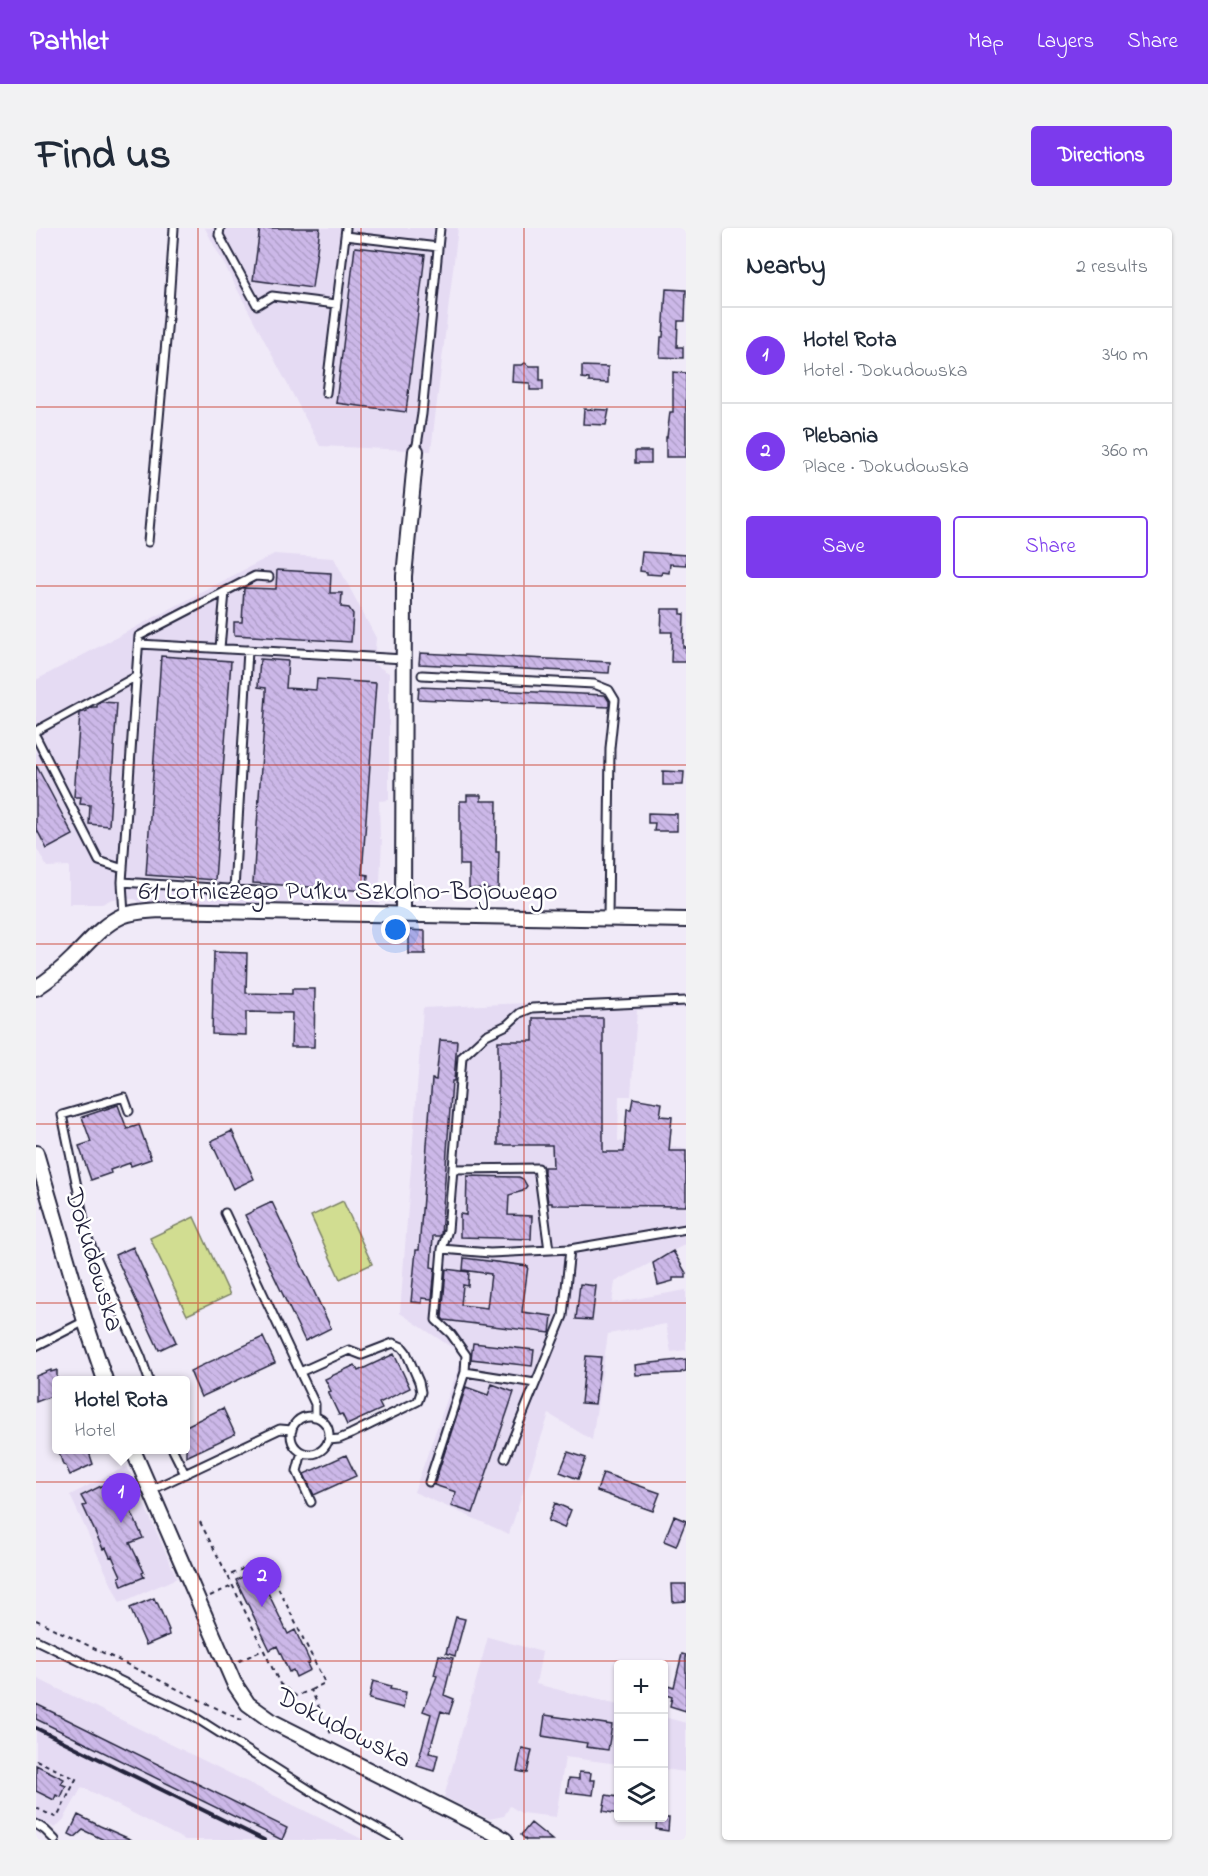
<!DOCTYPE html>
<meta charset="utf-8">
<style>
body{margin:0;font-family:"Indie Flower",sans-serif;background:#f2f2f3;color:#1f2937}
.controls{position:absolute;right:18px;bottom:18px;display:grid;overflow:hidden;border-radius:6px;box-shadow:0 2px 4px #0004}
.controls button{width:54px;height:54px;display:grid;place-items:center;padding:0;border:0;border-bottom:2px solid #e0e1e3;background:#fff;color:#1f2937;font:30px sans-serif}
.you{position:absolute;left:360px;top:702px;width:21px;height:21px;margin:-15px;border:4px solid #fff;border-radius:50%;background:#1a73e8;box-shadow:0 0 0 9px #1a73e833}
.badge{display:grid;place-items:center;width:39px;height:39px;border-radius:50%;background:#7c3aed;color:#fff;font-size:20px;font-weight:700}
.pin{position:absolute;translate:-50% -50px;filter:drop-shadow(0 2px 3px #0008)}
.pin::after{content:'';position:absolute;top:32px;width:21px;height:18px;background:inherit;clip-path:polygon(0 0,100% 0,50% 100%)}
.popup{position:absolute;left:16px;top:1148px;width:138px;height:78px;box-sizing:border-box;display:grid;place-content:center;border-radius:6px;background:#fff;filter:drop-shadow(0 2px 4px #0005);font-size:20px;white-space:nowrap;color:#747a83}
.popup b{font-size:22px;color:#1f2937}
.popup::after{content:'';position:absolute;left:50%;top:100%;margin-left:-12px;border:12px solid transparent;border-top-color:#fff}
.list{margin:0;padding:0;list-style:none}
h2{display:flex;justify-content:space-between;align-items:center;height:78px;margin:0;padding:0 24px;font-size:26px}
h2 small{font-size:20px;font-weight:400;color:#747a83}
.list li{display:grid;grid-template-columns:39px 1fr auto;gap:18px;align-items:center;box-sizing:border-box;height:96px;padding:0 24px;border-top:2px solid #e0e1e3}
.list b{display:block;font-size:22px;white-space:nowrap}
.list p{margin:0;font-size:20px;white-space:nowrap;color:#747a83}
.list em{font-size:20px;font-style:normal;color:#747a83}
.actions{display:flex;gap:12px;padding:18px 24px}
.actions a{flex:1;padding:14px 0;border:2px solid #7c3aed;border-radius:6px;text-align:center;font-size:21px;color:#7c3aed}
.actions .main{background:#7c3aed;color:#fff}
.icon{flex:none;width:33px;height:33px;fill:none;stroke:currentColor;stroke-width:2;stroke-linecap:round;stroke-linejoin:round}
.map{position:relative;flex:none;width:650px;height:1612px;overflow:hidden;border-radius:6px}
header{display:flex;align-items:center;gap:36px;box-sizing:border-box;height:84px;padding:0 30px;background:#7c3aed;color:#fff}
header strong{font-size:28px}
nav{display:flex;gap:33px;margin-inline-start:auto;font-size:21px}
.intro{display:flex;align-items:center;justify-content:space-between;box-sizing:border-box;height:144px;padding:0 36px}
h1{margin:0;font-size:42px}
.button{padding:15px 27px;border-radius:6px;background:#7c3aed;color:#fff;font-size:21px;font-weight:700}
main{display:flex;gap:36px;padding:0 36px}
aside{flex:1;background:#fff;border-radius:6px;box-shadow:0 2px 4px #0004}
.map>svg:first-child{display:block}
</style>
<header>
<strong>Pathlet</strong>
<nav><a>Map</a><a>Layers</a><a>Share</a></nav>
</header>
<div class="intro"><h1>Find us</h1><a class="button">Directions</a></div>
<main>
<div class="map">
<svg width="650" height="1612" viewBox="0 0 650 1612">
<defs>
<pattern id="building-back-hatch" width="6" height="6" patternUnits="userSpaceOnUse" patternTransform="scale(1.5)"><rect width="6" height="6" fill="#ccb8e8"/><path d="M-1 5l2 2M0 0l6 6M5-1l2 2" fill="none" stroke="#af9ec8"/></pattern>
</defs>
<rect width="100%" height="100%" fill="#f0eaf8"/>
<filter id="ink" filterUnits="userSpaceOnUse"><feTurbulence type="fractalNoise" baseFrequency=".0167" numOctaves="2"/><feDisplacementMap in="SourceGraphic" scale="12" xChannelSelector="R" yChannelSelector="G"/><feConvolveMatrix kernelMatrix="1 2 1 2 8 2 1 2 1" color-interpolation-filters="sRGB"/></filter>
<g filter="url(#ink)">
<path fill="#e5dbf3" d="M169 0H422L395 223 284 218Z
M238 326 298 330 340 410 338 436 353 445V572L343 573 344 611H346L343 676 103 674 99 671H76L66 676H33V638L11 639 0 619V452Z
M650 767V780L601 782 595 868H583L582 913 650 920V1016L579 1054 576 1075 650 1062V1122L635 1124 630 1096 572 1106 556 1212 513 1186 473 1306 378 1264 427 1127 364 1085 387 780Z
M91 1238 141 1350 84 1375 34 1267Z
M452 1409 506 1424 500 1456 582 1477V1536L529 1529 520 1589 485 1585 474 1578 468 1588 453 1591 408 1569Z
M0 1450 181 1539 328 1612H149L46 1559 28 1591 19 1600 0 1590Z
M628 1489 650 1495V1544L628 1541Z"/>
<path fill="#d1dd91" stroke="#7a8066" stroke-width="1.5" d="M307 973 336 1036 304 1051 275 988Z
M158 989 194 1067 151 1087 114 1010Z"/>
<path fill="url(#building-back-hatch)" stroke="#22223b" stroke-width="1.5" d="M224 0H284L276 60 217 52Z
M319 19 389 27 370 184 300 175Z
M630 61 650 62 649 93H642L641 119H647V130L624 129 625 109H627Z
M489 135 493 138H504V152H507V162H494V155L476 154 477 137H486Z
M546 138 572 139V155L553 154V151L546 150Z
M637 144 650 145V229H630V209H631L634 184H637Z
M548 181 573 182 570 197 547 196Z
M599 223H615V235H599Z
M606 324 650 327V337L634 336 633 345 626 344 625 347 611 346V344L604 343Z
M241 342 295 345 294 365H306L305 379 313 380 317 386 315 414 198 407V394H206L208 360 240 361Z
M626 381H645V386H648L647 419H650V434H635L636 404H625Z
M384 425 574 434 573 445 383 436Z
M125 428 195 433 179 652 110 647Z
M224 431 252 433 250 460 280 462 281 451 340 455 326 646 332 647 331 663 217 655 230 468V460L222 459Z
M383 459 569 467 573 473V479L382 471Z
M65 474 81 475 73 598 53 596 54 577 44 576 45 569H38L44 485 51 483 52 481 56 479H61V476Z
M0 537 37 607 11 621 0 600Z
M627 543 648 544 647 557H627Z
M431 567H445V573H461L460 624H463L462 661 433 660V637H424V573H431Z
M612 585 641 586V603H618L619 595H612Z
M373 702 389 703V726H373Z
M178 724 211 725 210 765 256 766V761H279L278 819H255L256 785 210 784V807L176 806Z
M497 790H567V924H588L591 881H595L597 870 626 875 624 888 636 889 633 923H650V978L516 977V975H512L508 944V939H517L516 917H462V813H497Z
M404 812 421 813 418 853H416L405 1007 404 1008H397L395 1039 399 1040 396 1071 386 1070V1075L375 1074 380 1022H383L396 851 400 852Z
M82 877 91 901 103 897 115 931 95 938 94 935 74 942 75 945 55 952 43 918 55 914 46 889Z
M196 903 218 951 197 961 175 913Z
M431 948 483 949 487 951 491 958 487 963 473 967 472 987 496 988 495 1011 424 1009V986L430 987Z
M236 974 295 1100 269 1113 209 987Z
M97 1019 140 1114 123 1122 79 1027Z
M637 1023 650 1045V1050H637V1053L622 1057 617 1035Z
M428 1030 492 1038 486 1084 516 1088 514 1105 408 1092 406 1090 410 1041 433 1044 432 1058 427 1057 425 1077 451 1080 455 1046 427 1042Z
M544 1056 560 1058 556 1092 540 1091Z
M227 1109 239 1135 165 1169 154 1143Z
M437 1115 498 1122 496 1138 435 1131Z
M358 1126 374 1160 343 1175 346 1181 311 1197 306 1186 303 1187 292 1164 295 1163 289 1151 319 1137 322 1143Z
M550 1128 565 1129 559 1176 545 1175Z
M650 1131V1143L645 1144V1145L600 1147 599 1137Z
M15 1142V1144L21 1142V1166L0 1174V1148Z
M456 1156 478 1164 437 1285 415 1278 420 1264 398 1257 430 1159 452 1167Z
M187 1180 199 1206 150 1229V1198Z
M22 1221H52L57 1236 34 1247 30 1238 27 1237Z
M532 1224 550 1230 542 1251 524 1244Z
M310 1227 320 1248 278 1267 268 1246Z
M567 1245 624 1265 617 1283 561 1263Z
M67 1257 69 1261 70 1260 82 1283 93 1279 107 1310 94 1315 108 1344 106 1345 108 1349 86 1358 83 1349 85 1348 76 1328 74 1329 70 1320 67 1321 47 1278 50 1277 45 1268Z
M519 1275 535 1282 528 1300 512 1293Z
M638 1288 650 1293 640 1318 628 1313Z
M221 1342 252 1406 259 1402 274 1434 271 1436 274 1442 260 1449 257 1442 253 1444 241 1418 234 1422 200 1352Z
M636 1356H650V1373L637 1374Z
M118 1370 120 1375 121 1374 133 1402 132 1403 133 1407 110 1417 94 1380Z
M420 1389 429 1391 419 1428 410 1425Z
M646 1426 650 1427V1483L634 1478 636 1469 630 1467 632 1457 638 1459Z
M403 1427 417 1430 408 1467 418 1471 413 1486 405 1483 393 1525 402 1527 398 1543 381 1538 395 1486 387 1483 401 1448 398 1447Z
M337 1453 355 1458 354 1461 370 1464 367 1480 333 1471Z
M0 1476 251 1600 246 1612 0 1491Z
M509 1487 576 1497 572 1522 550 1519 551 1515 506 1508Z
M486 1520 496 1522 491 1545 481 1543Z
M0 1537 28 1551 25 1556 30 1558 25 1569 20 1567 18 1572 0 1563Z
M543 1544 555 1545 554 1552H559L557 1567 531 1564 533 1550 543 1551Z
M570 1567 582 1569V1586L567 1583Z
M42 1587 64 1598 96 1612H68L47 1602 39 1609 33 1606Z
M621 1590H633L632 1603 620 1601Z
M495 1595 516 1612H490L485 1607Z"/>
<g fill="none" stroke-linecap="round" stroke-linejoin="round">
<defs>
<path id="service" d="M184 0 183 7 221 77 236 68 300 76
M309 8 402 19
M290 165 310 0
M380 223 386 186 404 0
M112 314 132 90 138 0
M103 416 368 431
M184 420 189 364
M386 447 558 456 573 462 579 472 574 520 572 691
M0 503 101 448
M0 509 63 633 87 641
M86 654 237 664
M198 662 212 422
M88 687 86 654 103 408 219 348 233 349
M93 883 88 869 26 887 52 1011 105 1129 113 1152
M417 941 502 940 513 1022
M189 985 279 1176V1189
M406 1021 454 1025 534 1021
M0 1118 49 1093
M264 1144 313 1122 326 1127 357 1115 366 1119 370 1124 383 1154 385 1164 382 1173 315 1206 303 1211 293 1212
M429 1144 499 1155
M255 1207a19 19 0 1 1 38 0a19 19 0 1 1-38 0Z
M137 1222 149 1246
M266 1224 261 1243 275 1274
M469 1230 527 1088 534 1021 650 1001
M393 1254 429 1144 430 1127 415 1106 400 1092 406 1021 412 1002 426 829 450 807 471 797 484 785 496 780 650 773
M115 1262 244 1201 256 1202
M0 1412 157 1488 280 1566 362 1612
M0 1596 9 1602 19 1612"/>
<path id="minor" d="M367 686 368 348 380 223
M0 760C14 751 25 742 37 730 52 715 66 697 86 688 98 683 111 683 123 682L650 692
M0 925 49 1093 69 1152
M97 1222 198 1455 212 1476 237 1494 458 1605 469 1612"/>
</defs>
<use href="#service" stroke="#22223b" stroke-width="11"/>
<use href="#minor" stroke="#22223b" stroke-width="18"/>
<path stroke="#22223b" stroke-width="2" stroke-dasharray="4.5 4.5" stroke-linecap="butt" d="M164 1294 192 1348
M174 1368 196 1358
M0 1392 205 1492 209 1490
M203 1433 227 1422
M275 1462 289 1455 232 1339 217 1336 192 1348 244 1456 260 1468 275 1462 296 1508
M0 1532 40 1551
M0 1580 21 1590 42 1547"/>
<use href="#service" stroke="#fff" stroke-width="7"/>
<use href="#minor" stroke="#fff" stroke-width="14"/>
<path stroke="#22223b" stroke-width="4" d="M0 1500 228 1612"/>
</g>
</g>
<path fill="none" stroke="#c8321e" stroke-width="1.5" stroke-opacity="0.55" d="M162 0V1612M325 0V1612M488 0V1612M0 179H650M0 358H650M0 537H650M0 716H650M0 896H650M0 1075H650M0 1254H650M0 1433H650"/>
<g text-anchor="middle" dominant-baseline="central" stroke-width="5" stroke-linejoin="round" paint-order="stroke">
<g font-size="27" fill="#22223b" stroke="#fff">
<text x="312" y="664">61 Lotniczego Pułku Szkolno-Bojowego</text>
<text transform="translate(57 1032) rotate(73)">Dokudowska</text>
<text transform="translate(307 1501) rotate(27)">Dokudowska</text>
</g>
</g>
</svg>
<div class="controls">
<button>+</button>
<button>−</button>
<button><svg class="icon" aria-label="layers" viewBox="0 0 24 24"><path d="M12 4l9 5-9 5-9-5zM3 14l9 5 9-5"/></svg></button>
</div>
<div class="you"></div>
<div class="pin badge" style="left:85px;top:1295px">1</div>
<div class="popup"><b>Hotel Rota</b>Hotel</div>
<div class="pin badge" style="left:226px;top:1379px">2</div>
</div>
<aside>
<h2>Nearby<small>2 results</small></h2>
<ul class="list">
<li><span class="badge">1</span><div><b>Hotel Rota</b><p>Hotel · Dokudowska</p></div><em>340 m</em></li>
<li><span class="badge">2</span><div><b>Plebania</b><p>Place · Dokudowska</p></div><em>360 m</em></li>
</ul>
<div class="actions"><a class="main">Save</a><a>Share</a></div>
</aside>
</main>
